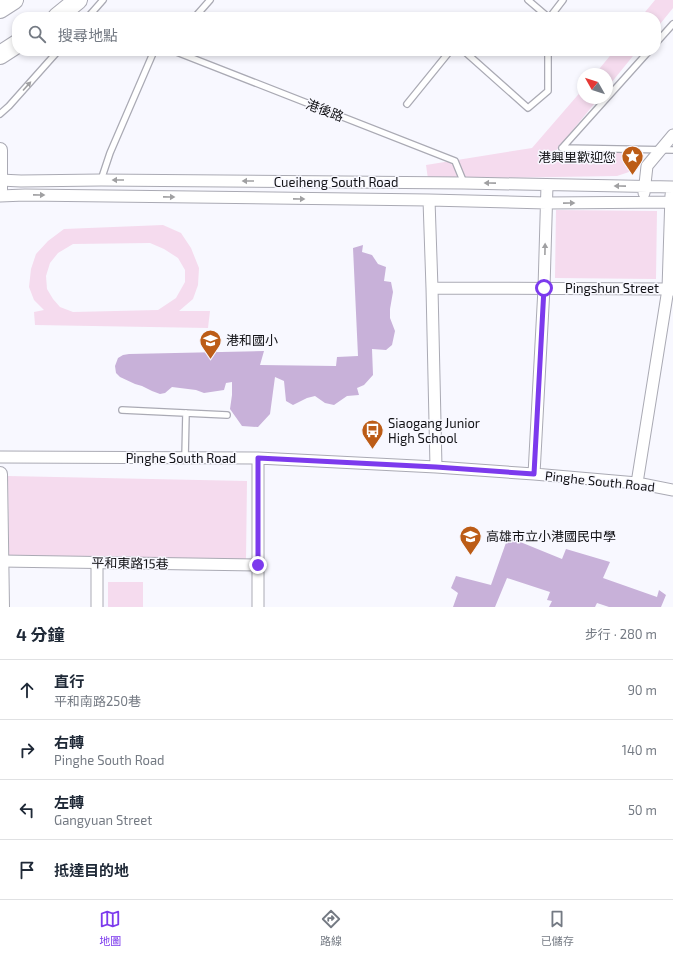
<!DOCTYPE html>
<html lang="zh-TW">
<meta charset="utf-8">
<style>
body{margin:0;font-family:"Exo 2","Noto Sans TC",sans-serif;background:#f6f6f7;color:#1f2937}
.compass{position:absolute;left:577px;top:68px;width:36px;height:36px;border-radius:50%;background:#fff;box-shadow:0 2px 6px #0003;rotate:309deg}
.stop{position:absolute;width:12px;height:12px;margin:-9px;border:3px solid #7c3aed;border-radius:50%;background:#fff}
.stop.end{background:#7c3aed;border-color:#fff;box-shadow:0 1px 4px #0008}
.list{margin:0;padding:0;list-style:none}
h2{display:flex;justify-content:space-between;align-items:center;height:52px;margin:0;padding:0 16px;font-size:17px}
h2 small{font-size:13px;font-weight:400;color:#747a83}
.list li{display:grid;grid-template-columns:26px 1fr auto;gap:12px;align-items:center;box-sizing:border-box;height:60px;padding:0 16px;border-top:1px solid #e0e1e3}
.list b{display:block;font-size:15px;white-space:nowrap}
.list p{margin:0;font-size:13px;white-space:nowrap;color:#747a83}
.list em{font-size:13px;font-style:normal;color:#747a83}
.icon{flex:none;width:22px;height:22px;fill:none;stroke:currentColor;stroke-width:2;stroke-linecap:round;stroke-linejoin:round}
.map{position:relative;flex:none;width:673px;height:607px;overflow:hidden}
.search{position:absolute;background:#fff;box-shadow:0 2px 6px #0003;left:12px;right:12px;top:12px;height:44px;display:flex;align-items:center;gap:10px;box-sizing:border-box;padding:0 14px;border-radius:16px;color:#747a83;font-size:15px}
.sheet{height:292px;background:#fff}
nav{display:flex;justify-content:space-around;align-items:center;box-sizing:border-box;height:56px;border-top:1px solid #e0e1e3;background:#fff;font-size:11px;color:#747a83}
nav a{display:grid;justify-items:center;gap:2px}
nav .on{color:#7c3aed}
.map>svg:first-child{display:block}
</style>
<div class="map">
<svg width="673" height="607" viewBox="0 0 673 607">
<rect width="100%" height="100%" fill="#f8f8ff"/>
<path fill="#f5dbee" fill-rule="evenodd" d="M655 0H673V8L656 29V17H641Z
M614 51H637L607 88V74H595Z
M583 89V98H599L554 153 634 152 639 163 632 171 617 176 428 179 426 165 532 148Z
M556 210 657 211 656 279 555 278Z
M163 225 181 233 191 248 199 268 198 285 193 299 179 311H210L208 328 35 325 34 312 44 310 34 300 29 287 31 269 36 254 48 241 64 229ZM73 244 150 243 164 249 178 258 185 270V282L176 298 158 310 73 312 60 307 53 299 47 289 46 276 50 263 58 253Z
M8 476 247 481 246 560 9 558Z
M108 582H143V607H108Z"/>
<path fill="#c8b1d9" d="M363 245 362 252 372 255 378 264 386 267 384 281 391 282 393 292 390 309V318L395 331 392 345 386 350 372 349 373 375 364 385 357 388 359 395 347 396 334 405 325 403 315 396 307 398 293 405 286 401 284 381 275 377 270 414 258 427 242 426 230 409 232 395V382L226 383 224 390 204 393 196 390 172 387 165 393 160 394 152 391 142 386 135 384 120 377 116 373 115 366 118 358 123 355 129 354 264 351 260 365 336 366 337 357 358 356 353 248Z
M508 537 562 559 566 549 610 562 603 578 657 597 659 590 666 595 661 607H609L597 603 595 607H549L552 601 547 600 550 592 507 578 495 607H453L458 593 451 588 456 576 491 585Z"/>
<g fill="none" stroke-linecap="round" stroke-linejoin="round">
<defs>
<path id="service" d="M528 0 548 17
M88 17 103 0
M195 17 210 0
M550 17 563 0
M656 43 673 24
M174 51 455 161 464 183
M464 51 528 108 548 91V51
M407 104 450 51
M0 114 9 106 58 51
M562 148 649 51
M562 148 673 150
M101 180 110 153 154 51
M122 410 227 415
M185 458 186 413"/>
<path id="minor" d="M0 180 21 181 101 180 464 183 673 187
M644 193 647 166 673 135
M671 195 668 289 673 290
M0 196 25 195 429 200 546 203 673 202
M429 200 432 288
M0 457 258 458 436 467 534 474 637 483 673 490
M258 458V607
M436 467 432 288 668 289 637 483
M534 474 544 288 547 185
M1 561 258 565
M97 563V607"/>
<path id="tertiary" d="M0 150V190
M0 474 2 607"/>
<path id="primary" d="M0 9 14 0
M57 17 78 0
M0 55 17 44"/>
</defs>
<use href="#service" stroke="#aaaab4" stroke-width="8"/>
<use href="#minor" stroke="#aaaab4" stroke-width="13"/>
<use href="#tertiary" stroke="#aaaab4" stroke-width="16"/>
<use href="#primary" stroke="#aaaab4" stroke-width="20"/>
<use href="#service" stroke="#fff" stroke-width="5.5"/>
<use href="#minor" stroke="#fff" stroke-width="11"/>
<use href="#tertiary" stroke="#fff" stroke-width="14"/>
<use href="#primary" stroke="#fff" stroke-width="18"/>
</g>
<defs><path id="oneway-solid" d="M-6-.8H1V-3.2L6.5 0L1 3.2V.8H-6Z"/></defs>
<g fill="#a0a0a2">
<use href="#oneway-solid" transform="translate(27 86) rotate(-48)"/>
<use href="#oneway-solid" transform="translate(118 180) rotate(-180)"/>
<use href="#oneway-solid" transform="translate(248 181) rotate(-180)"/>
<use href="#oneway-solid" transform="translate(490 183) rotate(-179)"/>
<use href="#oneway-solid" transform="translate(620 186) rotate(-179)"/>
<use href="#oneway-solid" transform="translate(39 195) rotate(1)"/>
<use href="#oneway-solid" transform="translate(169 197) rotate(1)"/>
<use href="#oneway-solid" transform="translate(299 199) rotate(1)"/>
<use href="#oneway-solid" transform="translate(569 203) rotate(-1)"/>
<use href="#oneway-solid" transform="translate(545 249) rotate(-89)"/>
</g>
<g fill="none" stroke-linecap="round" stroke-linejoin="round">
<path stroke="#7c3aed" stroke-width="5" d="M258 565V458L436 467 534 474 544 288"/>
</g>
<defs>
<symbol id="sight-pin" viewBox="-11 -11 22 30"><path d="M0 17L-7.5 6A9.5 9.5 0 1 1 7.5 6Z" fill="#bc5c16" stroke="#f8f8ff"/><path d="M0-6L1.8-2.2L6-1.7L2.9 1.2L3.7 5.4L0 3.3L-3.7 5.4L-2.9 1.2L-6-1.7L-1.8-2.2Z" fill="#fff"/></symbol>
<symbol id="school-pin" viewBox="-11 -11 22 30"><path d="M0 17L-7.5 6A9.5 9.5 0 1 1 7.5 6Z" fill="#bc5c16" stroke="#f8f8ff"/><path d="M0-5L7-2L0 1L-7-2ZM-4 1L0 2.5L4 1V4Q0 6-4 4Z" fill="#fff"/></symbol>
<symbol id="bus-pin" viewBox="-11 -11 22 30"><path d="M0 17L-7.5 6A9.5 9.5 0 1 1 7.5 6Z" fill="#bc5c16" stroke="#f8f8ff"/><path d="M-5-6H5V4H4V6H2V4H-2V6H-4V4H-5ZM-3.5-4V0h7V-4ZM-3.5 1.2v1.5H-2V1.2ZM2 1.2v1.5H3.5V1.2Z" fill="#fff"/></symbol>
</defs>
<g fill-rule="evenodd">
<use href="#sight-pin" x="620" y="144" width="25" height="34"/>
<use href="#school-pin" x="198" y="328" width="25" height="34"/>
<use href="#bus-pin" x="360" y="418" width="25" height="34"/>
<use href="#school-pin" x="458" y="524" width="25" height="34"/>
</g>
<g text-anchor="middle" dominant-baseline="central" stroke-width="3" stroke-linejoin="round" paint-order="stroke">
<g font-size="13" fill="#121216" stroke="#f8f8ff">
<text transform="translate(325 110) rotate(21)">港後路</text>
<text x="336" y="182">Cueiheng South Road</text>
<text x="612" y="288">Pingshun Street</text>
<text x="181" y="458">Pinghe South Road</text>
<text transform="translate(600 481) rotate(6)">Pinghe South Road</text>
<text transform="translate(130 563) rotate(1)">平和東路15巷</text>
</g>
<g font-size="13" fill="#121216" stroke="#f8f8ff" text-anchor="start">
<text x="616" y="157" text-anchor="end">港興里歡迎您</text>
<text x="226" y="340">港和國小</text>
<text x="388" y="423">Siaogang Junior<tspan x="388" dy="15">High School</tspan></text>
<text x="486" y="536">高雄市立小港國民中學</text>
</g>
</g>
</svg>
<svg class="compass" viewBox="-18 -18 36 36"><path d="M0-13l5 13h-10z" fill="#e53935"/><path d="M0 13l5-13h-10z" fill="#747a83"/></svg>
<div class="stop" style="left:544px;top:288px"></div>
<div class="stop end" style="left:258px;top:565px"></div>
<div class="search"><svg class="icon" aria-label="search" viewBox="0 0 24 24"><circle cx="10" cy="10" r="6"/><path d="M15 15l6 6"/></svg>搜尋地點</div>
</div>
<section class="sheet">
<h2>4 分鐘<small>步行 · 280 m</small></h2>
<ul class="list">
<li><svg class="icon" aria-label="ahead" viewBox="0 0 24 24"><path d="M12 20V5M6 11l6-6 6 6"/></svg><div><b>直行</b><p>平和南路250巷</p></div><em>90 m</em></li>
<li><svg class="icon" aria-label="right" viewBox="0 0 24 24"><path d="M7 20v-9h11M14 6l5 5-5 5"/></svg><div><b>右轉</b><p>Pinghe South Road</p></div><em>140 m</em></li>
<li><svg class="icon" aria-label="left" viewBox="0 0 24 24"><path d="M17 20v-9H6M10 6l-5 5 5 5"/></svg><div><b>左轉</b><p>Gangyuan Street</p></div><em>50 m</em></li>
<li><svg class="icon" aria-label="arrive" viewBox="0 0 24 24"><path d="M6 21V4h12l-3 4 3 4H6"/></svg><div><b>抵達目的地</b></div></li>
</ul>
</section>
<nav>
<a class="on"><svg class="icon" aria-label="map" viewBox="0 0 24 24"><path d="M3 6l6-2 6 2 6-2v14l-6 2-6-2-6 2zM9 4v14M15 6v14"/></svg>地圖</a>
<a><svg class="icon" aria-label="directions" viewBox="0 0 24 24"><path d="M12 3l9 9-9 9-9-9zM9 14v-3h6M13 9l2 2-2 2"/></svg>路線</a>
<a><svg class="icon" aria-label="saved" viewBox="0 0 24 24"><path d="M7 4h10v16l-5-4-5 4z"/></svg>已儲存</a>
</nav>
